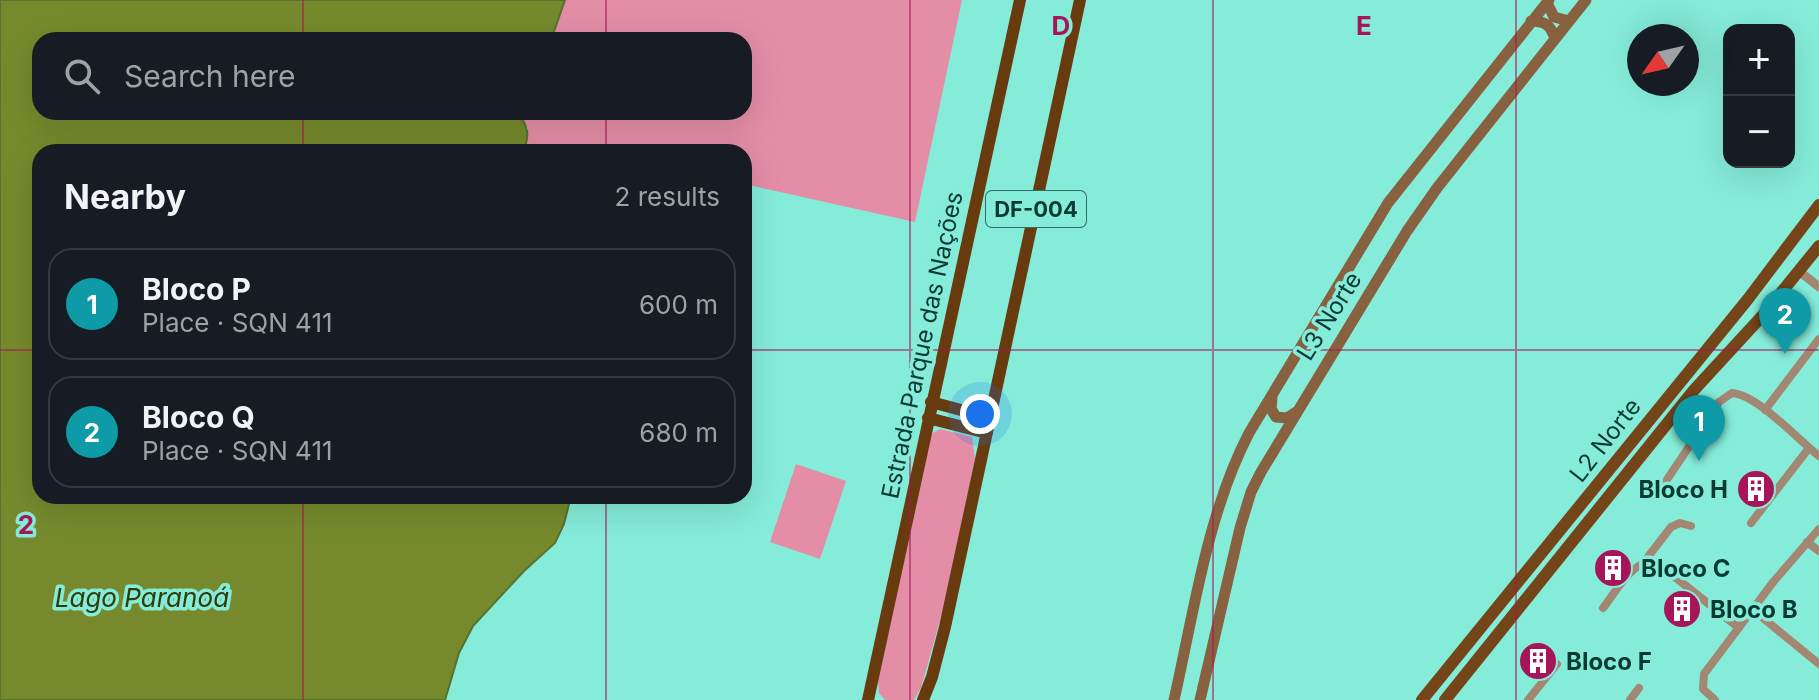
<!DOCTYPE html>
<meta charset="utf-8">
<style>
body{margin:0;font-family:Inter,sans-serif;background:#242831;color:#f1f3f6}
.controls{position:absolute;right:24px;top:24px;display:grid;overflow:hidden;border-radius:16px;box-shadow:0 8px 32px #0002}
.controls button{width:72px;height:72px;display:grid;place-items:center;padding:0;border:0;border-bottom:2px solid #363941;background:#171b24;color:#f1f3f6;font:40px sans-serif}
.compass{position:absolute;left:1627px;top:24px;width:72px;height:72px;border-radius:50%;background:#171b24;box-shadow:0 8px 32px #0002;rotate:236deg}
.you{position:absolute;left:980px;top:414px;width:28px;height:28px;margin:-20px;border:6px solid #fff;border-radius:50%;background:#1a73e8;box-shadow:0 0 0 12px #1a73e833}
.badge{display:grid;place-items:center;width:52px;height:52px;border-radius:50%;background:#b45309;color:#fff;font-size:26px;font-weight:700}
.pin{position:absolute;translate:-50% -66px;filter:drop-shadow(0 2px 4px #0008)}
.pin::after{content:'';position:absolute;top:42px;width:28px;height:24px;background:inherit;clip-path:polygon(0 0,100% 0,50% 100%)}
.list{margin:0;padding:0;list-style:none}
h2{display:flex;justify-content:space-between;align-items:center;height:104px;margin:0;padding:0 32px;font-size:34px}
h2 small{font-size:26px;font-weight:400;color:#9ea1a6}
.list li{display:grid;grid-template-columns:52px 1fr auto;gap:24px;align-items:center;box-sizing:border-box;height:112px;margin:0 16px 16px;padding:0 16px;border:2px solid #363941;border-radius:24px}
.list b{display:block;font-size:30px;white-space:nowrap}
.list p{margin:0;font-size:26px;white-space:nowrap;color:#9ea1a6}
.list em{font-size:26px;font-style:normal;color:#9ea1a6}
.icon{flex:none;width:44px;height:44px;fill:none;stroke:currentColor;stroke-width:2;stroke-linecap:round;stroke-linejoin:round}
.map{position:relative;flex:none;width:1819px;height:700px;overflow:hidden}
.search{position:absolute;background:#171b24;box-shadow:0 8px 32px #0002;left:32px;top:32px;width:720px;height:88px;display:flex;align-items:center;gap:20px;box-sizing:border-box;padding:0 28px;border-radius:24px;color:#9ea1a6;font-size:30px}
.panel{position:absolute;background:#171b24;box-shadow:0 8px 32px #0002;left:32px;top:144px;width:720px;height:360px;border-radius:24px}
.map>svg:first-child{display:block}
</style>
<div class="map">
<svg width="1819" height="700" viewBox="0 0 1819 700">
<rect width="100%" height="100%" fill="#85ecd9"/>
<path fill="#e38da6" d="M565 0H962L915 222 744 184V152H574L526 144 528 128 517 112H744V40H551Z
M940 429 972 437 975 459 945 602 921 688 914 700H885L879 693 878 679 931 434Z
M796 464 846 481 820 559 770 542Z"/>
<path fill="#768a2d" stroke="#56722f" stroke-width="2" d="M0 0H565L551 40H40V112H517C528 125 531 137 522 152H40V496H571L564 524 555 543 524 571 473 626 459 653 445 700H0Z"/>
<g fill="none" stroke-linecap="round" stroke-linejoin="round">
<path stroke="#a28772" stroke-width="8" d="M1765 410 1819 339
M1662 487 1719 402 1732 393C1758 395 1797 439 1819 456
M1751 523 1809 448
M1807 542 1819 551
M1644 562 1671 527 1680 523 1691 526
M1603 608C1616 592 1632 559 1656 562L1739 628
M1752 609 1819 664
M1528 700 1557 664
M1630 700 1639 688
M1715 700 1703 689 1704 674 1774 581 1819 529"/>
<path stroke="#a28772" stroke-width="9" d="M1799 271 1819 287"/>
<path stroke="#886140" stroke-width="11" d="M1547 3 1554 17 1569 21
M1531 21C1545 21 1551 25 1555 39
M1272 397 1271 409 1276 417 1287 418 1296 412
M1174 700C1194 612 1207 514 1249 433L1388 203 1549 0
M1200 700 1240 528 1251 492 1261 472 1407 231 1437 188 1586 0"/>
<path stroke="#734519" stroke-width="12" d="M1422 700 1748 299 1819 205
M1445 700 1694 390 1763 315 1819 246"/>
<path stroke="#673b0e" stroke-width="12" d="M931 402 991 418
M928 418 987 433
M868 700 1020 0
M923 700 932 677 945 627 1080 0"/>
</g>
<path fill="none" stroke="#a51557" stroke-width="2" stroke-opacity="0.55" d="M303 0V40M606 0V40M910 0V700M1213 0V700M1516 0V700M303 112V152M606 112V152M0 350H40M744 350H1819M303 496V700M606 496V700"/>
<defs>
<symbol id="building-disc" viewBox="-11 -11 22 22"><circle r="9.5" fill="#a51557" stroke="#85ecd9"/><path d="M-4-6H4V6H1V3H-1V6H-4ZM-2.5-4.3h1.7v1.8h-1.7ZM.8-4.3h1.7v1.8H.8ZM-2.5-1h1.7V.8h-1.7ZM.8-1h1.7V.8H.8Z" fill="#fff"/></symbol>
</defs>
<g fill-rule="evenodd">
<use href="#building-disc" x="1734" y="467" width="44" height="44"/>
<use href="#building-disc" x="1591" y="546" width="44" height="44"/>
<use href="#building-disc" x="1660" y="587" width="44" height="44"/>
<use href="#building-disc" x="1516" y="639" width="44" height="44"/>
</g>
<g text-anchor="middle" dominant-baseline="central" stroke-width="7" stroke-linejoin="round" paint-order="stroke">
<rect fill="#85ecd9" stroke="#306f65" stroke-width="2" x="986" y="191" width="100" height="36" rx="6"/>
<g font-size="22" font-weight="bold" fill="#0b3a33">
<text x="1036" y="209">DF-004</text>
</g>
<g font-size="24" fill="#0b3a33" stroke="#85ecd9">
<text transform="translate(1329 316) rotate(-58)">L3 Norte</text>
<text transform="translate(922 345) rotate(-78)">Estrada Parque das Nações</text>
<text transform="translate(1605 440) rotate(-52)">L2 Norte</text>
</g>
<g font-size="24" font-weight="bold" fill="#0b3a33" stroke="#85ecd9" text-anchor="start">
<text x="1728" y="489" text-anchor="end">Bloco H</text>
<text x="1641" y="568">Bloco C</text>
<text x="1710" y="609">Bloco B</text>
<text x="1566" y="661">Bloco F</text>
</g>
<g font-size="26" font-style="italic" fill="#313c09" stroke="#85ecd9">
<text x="142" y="597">Lago Paranoá</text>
</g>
</g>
<g font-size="26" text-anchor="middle" font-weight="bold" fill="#a51557" stroke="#85ecd9" stroke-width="7" stroke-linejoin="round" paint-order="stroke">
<text x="1061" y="35">D</text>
<text x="1364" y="35">E</text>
<text x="26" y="534">2</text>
</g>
</svg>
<div class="controls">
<button>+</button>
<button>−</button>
</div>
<svg class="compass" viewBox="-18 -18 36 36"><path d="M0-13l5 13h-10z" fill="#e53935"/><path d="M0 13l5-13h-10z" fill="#9ea1a6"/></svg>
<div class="you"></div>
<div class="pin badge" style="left:1699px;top:461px;background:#0f9aa8">1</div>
<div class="pin badge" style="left:1785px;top:354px;background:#0f9aa8">2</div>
<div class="search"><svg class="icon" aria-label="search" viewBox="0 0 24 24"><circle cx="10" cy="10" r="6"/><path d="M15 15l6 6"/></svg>Search here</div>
<section class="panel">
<h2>Nearby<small>2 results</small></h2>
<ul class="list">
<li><span class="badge" style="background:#0f9aa8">1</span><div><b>Bloco P</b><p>Place · SQN 411</p></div><em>600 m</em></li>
<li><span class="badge" style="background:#0f9aa8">2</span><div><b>Bloco Q</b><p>Place · SQN 411</p></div><em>680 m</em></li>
</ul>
</section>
</div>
